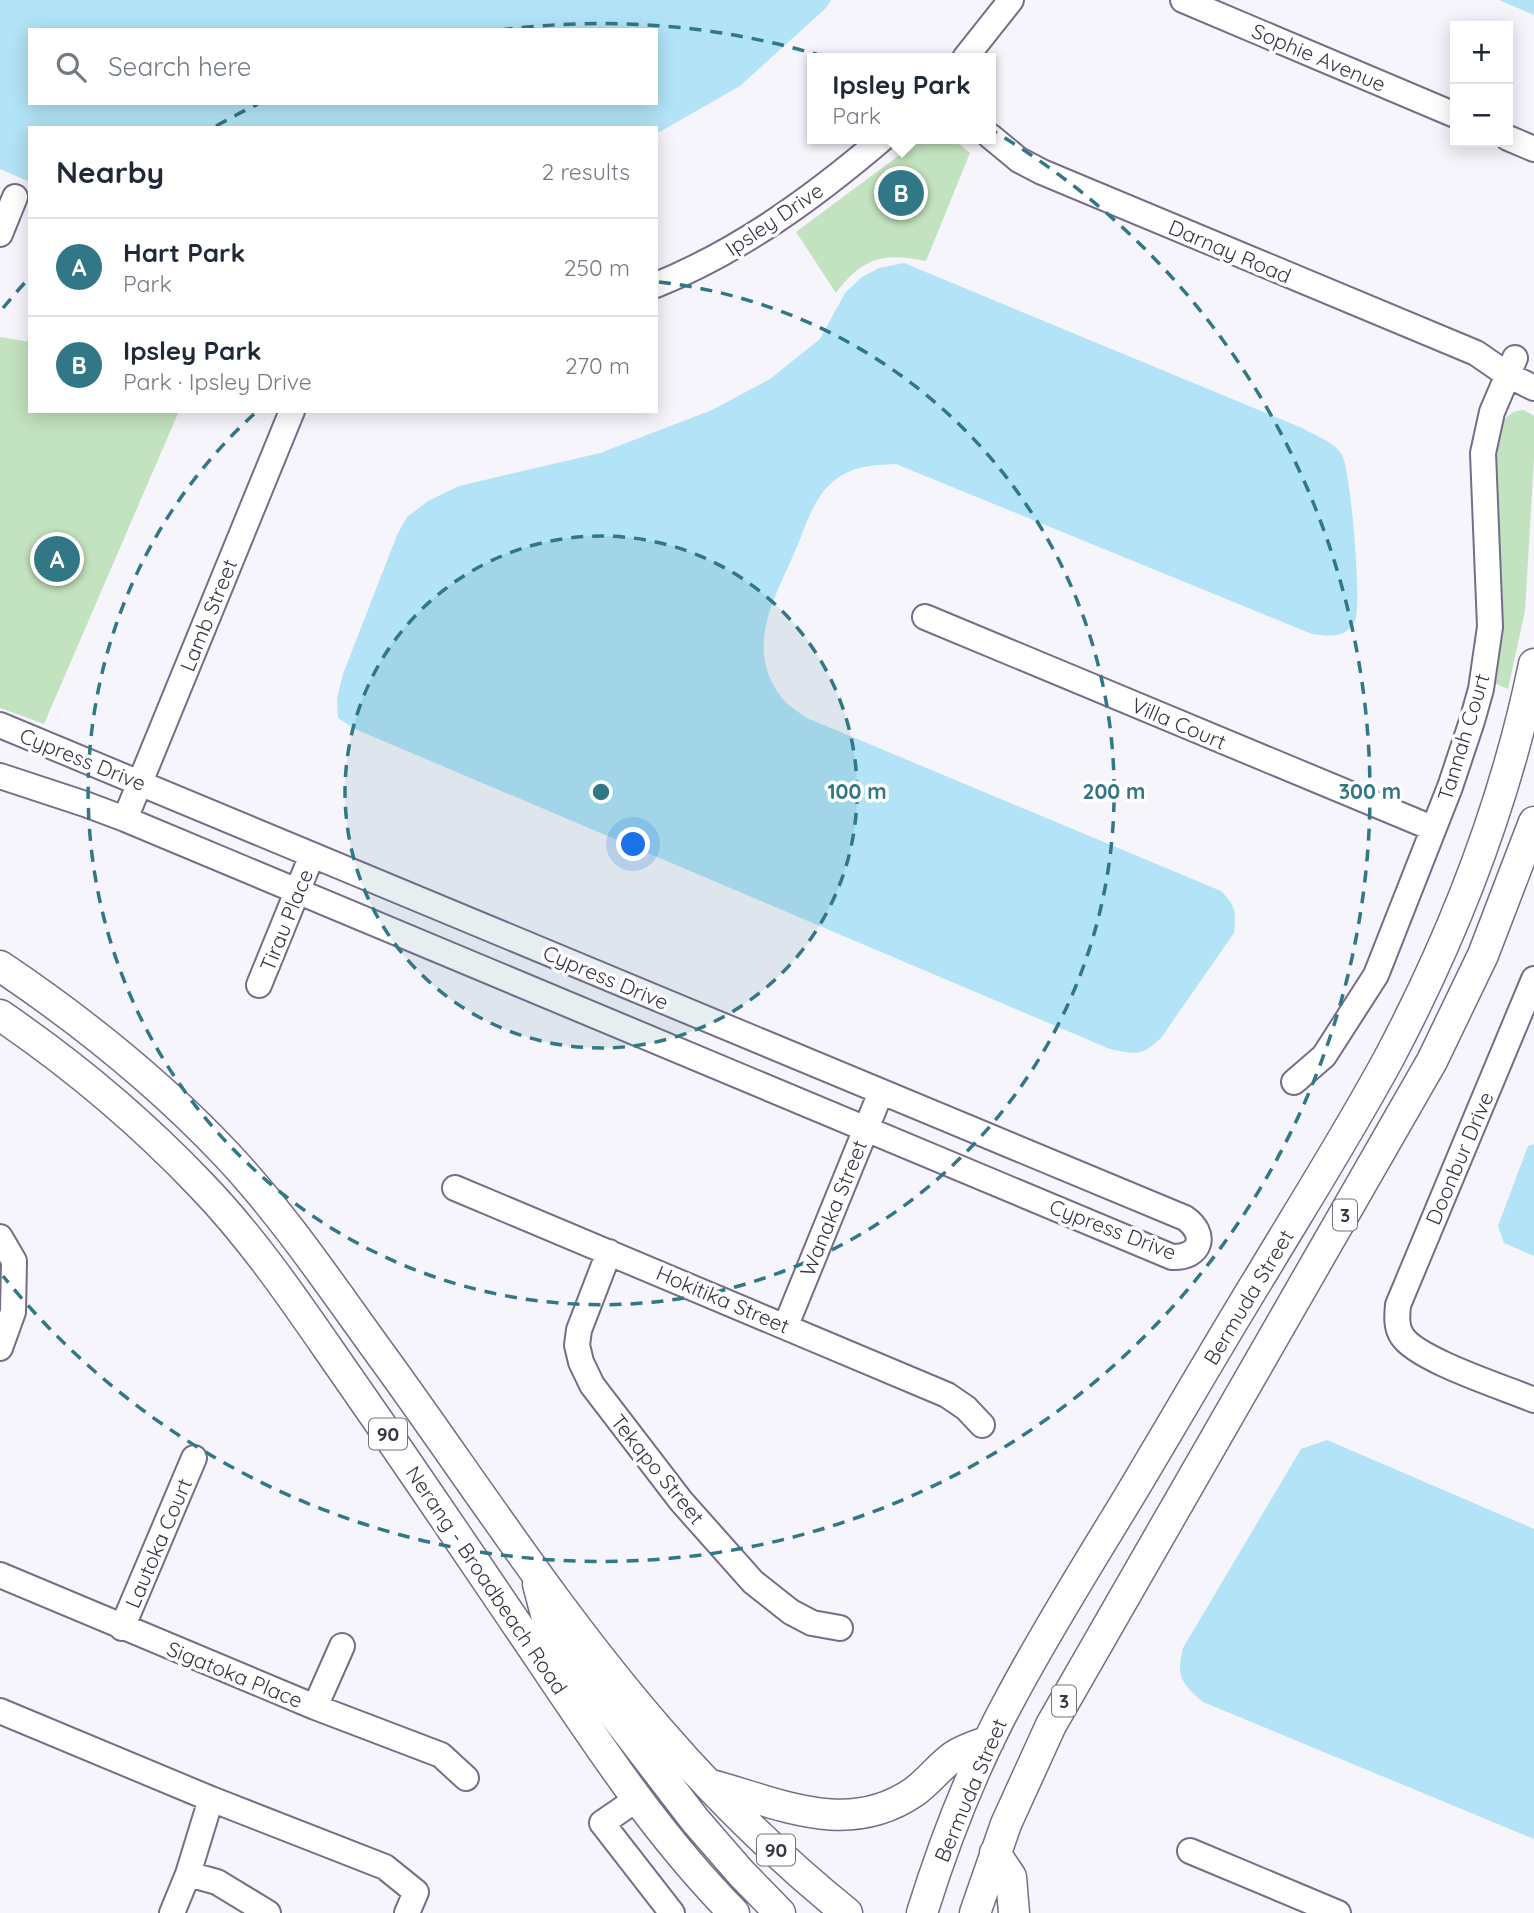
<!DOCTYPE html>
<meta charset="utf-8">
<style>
body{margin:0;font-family:Quicksand,sans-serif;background:#f2f2f3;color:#1f2937}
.controls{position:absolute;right:21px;top:21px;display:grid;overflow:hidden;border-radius:0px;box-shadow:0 4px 18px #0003}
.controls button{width:63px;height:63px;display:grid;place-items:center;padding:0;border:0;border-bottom:2px solid #e0e1e3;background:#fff;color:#1f2937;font:35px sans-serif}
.you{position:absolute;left:634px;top:845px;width:24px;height:24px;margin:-18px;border:5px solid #fff;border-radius:50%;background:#1a73e8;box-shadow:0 0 0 10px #1a73e833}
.badge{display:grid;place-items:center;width:46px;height:46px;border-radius:50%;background:#317785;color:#fff;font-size:23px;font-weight:700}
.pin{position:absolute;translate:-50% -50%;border:4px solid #fff;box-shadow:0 2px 7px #0006}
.popup{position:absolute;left:807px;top:53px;width:189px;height:91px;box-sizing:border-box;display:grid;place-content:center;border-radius:0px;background:#fff;filter:drop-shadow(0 2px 5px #0005);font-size:23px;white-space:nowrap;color:#747a83}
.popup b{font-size:26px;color:#1f2937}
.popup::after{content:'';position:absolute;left:50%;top:100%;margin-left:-14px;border:14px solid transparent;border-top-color:#fff}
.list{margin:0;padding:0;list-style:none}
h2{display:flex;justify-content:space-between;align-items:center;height:91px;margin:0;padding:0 28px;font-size:30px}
h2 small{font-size:23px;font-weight:400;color:#747a83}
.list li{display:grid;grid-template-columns:46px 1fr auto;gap:21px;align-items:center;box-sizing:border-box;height:98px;padding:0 28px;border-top:2px solid #e0e1e3}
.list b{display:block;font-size:26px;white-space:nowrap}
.list p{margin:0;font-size:23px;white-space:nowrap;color:#747a83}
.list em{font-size:23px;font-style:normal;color:#747a83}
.icon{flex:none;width:38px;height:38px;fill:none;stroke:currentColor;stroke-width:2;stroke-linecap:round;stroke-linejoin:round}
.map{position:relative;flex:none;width:1534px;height:1913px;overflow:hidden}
.search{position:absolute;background:#fff;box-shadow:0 4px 18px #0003;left:28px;top:28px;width:630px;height:77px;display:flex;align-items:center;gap:18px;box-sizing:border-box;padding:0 24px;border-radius:0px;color:#747a83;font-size:26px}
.panel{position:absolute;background:#fff;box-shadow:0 4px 18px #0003;left:28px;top:126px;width:630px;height:287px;border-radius:0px}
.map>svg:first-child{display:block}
</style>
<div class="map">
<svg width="1534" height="1913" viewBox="0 0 1534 1913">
<rect width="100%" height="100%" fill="#f7f5fc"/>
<path fill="#c3e2bf" d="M921 139H953L970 153 926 261C884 252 862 258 836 293L796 232Z
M0 337 30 342V411H179L44 724 0 708Z
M1524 410 1534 416V459L1525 611 1508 689 1492 682C1494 628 1498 573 1498 519 1498 489 1489 458 1500 428 1504 417 1512 410 1524 410Z"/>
<path fill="#b2e3f6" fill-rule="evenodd" d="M0 0H831L826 8 740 86 656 134V128H30V182L0 169ZM30 30H656V103H30Z
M1499 0H1534V15Z
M904 263 1302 428C1314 435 1335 442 1342 455 1351 471 1362 606 1355 621 1346 639 1328 636 1312 634L896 464C873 465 853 466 835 480 814 496 806 525 796 549 775 598 743 648 782 698 788 706 799 712 807 718L1221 891C1236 906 1236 912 1234 933L1161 1038C1141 1057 1136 1054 1110 1049L355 729 338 718 337 698 343 674 397 535 407 517 428 501 459 486 600 453 712 410 770 379 820 339 845 293 862 277 879 268Z
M1534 1144V1256L1504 1243 1498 1226 1528 1146Z
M1327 1440 1534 1529V1839L1203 1702C1181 1683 1176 1677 1183 1648L1301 1449Z"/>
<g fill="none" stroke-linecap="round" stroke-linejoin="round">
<defs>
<path id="minor" d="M1183 0 1455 115
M965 58 1011 0
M990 136 1019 160 1042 172 1476 353 1508 375 1534 388
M1508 138 1534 149
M0 234 15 197
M656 285C740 251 814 197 882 139
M925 617 1432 828
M0 725 1185 1218C1208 1234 1201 1258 1172 1257L125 819 85 804 0 776
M125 819 292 411
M1534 979 1398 1305C1397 1316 1396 1327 1402 1336 1417 1360 1506 1388 1534 1400
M259 985 312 855
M1294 1082 1324 1056 1376 975 1450 787 1472 721 1481 689 1490 627 1483 453 1492 412 1515 358
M455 1188 947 1395 966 1408 982 1425
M0 1237 14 1261 13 1312 0 1348
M609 1252 579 1330 577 1345 581 1362 592 1385 681 1501 753 1582 791 1612 812 1623 840 1628
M786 1325 881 1092
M0 1575 315 1707 441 1755 466 1778
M122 1628 194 1458
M315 1707 342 1646
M0 1711 211 1799 385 1867 416 1892 407 1913
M637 1799 602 1823 672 1913
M1190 1851 1338 1913
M188 1874 217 1882 268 1913
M172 1913 188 1874 211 1799"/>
<path id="major" d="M0 966C82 1021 159 1083 227 1155 287 1219 335 1292 387 1363 476 1486 559 1615 659 1730 716 1796 779 1858 847 1913
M0 1015C72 1064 141 1122 201 1185 257 1243 301 1310 347 1376 412 1469 475 1563 539 1657 599 1746 658 1836 734 1913
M538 1584 549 1626 574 1662 695 1820 741 1873 780 1913
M711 1785C779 1803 847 1838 914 1792 929 1781 940 1766 954 1756 964 1749 978 1745 989 1741
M995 1853 1011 1877 1014 1913
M922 1913C945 1839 973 1767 1010 1699 1045 1633 1085 1569 1124 1505 1171 1427 1216 1348 1264 1270 1306 1200 1350 1130 1389 1058 1454 935 1506 801 1534 664
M975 1913 1006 1824 1051 1725 1432 1061 1483 955 1534 822"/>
</defs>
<use href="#minor" stroke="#766d88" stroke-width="28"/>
<use href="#major" stroke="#766d88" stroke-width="33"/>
<use href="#minor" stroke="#fff" stroke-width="24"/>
<use href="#major" stroke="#fff" stroke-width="30"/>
</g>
<circle cx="601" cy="792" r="256" fill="#317785" fill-opacity=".12"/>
<g fill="none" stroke="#317785" stroke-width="3.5" stroke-dasharray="12 9">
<circle cx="601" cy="792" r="256"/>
<path d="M659 282A513 513 0 1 1 254 414"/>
<path d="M3 308A769 769 0 0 1 30 277M216 126A769 769 0 0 1 258 104M501 30A769 769 0 1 1 3 1276"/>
</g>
<g text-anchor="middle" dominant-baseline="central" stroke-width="7" stroke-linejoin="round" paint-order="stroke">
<g fill="#fff" stroke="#74727a" stroke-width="2">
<rect x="1333" y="1199.5" width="24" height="31" rx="5"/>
<rect x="369" y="1418.5" width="38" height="31" rx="5"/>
<rect x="1052" y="1685.5" width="24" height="31" rx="5"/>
<rect x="757" y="1834.5" width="38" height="31" rx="5"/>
</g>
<g font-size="19" font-weight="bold" fill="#393541">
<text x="1345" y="1215">3</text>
<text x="388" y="1434">90</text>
<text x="1064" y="1701">3</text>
<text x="776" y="1850">90</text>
</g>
<g font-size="21" fill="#393541" stroke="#fff">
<text transform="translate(1319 57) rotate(23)">Sophie Avenue</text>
<text transform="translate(774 219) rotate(-34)">Ipsley Drive</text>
<text transform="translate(1230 251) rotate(23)">Darnay Road</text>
<text transform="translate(208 615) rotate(-68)">Lamb Street</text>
<text transform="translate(1179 723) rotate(23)">Villa Court</text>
<text transform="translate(1463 737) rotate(-73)">Tannah Court</text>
<text transform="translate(83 759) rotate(22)">Cypress Drive</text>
<text transform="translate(286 920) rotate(-68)">Tirau Place</text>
<text transform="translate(606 977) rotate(23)">Cypress Drive</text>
<text transform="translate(1459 1158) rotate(-67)">Doonbur Drive</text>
<text transform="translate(833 1208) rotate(-68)">Wanaka Street</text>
<text transform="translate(1113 1229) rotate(21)">Cypress Drive</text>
<text transform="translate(1248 1297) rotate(-59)">Bermuda Street</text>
<text transform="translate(723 1299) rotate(23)">Hokitika Street</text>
<text transform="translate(658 1469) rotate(51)">Tekapo Street</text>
<text transform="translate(158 1543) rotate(-67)">Lautoka Court</text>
<text transform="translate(487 1580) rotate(56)">Nerang - Broadbeach Road</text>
<text transform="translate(235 1674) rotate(22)">Sigatoka Place</text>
<text transform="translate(970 1790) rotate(-67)">Bermuda Street</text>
</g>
</g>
<circle cx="601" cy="792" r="10" fill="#317785" stroke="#fff" stroke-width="3.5"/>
<g font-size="21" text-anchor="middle" font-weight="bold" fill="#317785" stroke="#fff" stroke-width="7" stroke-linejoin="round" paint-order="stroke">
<text x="857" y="799">100 m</text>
<text x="1114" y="799">200 m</text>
<text x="1370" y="799">300 m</text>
</g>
</svg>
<div class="controls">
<button>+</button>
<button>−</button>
</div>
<div class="you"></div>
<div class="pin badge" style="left:57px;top:559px">A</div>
<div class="pin badge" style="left:901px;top:193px">B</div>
<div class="popup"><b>Ipsley Park</b>Park</div>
<div class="search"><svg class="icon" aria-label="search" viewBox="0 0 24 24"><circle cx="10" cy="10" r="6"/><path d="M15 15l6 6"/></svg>Search here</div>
<section class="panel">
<h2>Nearby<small>2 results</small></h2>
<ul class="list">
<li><span class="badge">A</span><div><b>Hart Park</b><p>Park</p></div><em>250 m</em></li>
<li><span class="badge">B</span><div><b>Ipsley Park</b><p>Park · Ipsley Drive</p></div><em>270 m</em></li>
</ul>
</section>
</div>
